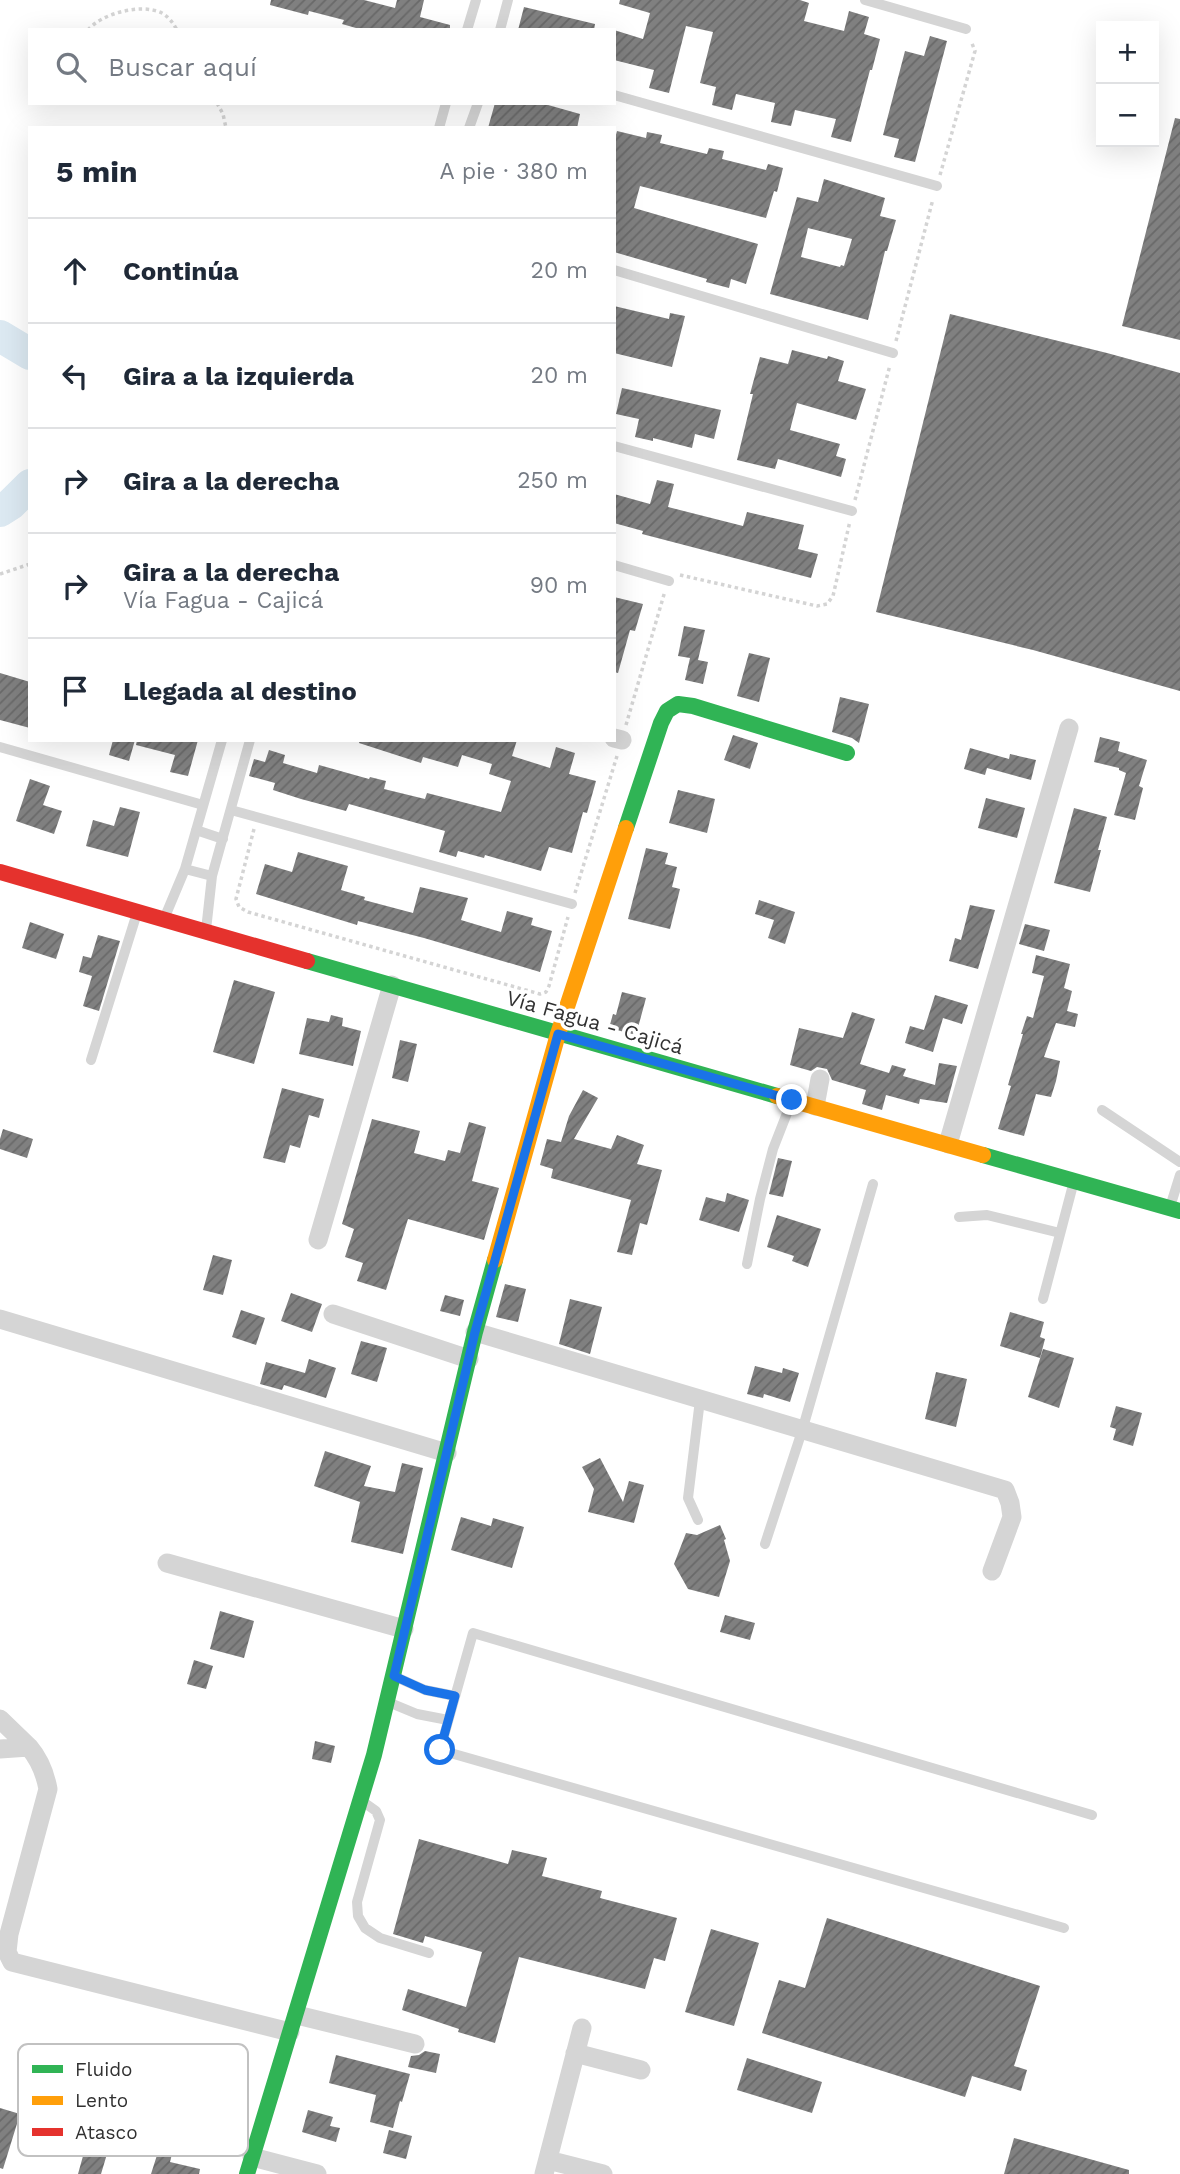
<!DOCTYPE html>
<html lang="es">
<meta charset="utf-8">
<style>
body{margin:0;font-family:"Work Sans",sans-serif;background:#f2f2f3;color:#1f2937}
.controls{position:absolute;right:21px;top:21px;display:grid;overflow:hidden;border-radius:0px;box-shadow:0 7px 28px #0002}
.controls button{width:63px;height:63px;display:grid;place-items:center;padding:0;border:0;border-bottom:2px solid #e0e1e3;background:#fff;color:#1f2937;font:35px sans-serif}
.stop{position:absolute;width:21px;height:21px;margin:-16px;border:5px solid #1a73e8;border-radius:50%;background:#fff}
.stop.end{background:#1a73e8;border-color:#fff;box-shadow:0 2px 7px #0008}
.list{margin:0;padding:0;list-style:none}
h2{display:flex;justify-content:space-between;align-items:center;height:91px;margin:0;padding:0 28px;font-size:30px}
h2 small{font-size:23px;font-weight:400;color:#747a83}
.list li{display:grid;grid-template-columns:46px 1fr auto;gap:21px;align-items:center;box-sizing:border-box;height:105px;padding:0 28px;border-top:2px solid #e0e1e3}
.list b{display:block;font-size:26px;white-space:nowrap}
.list p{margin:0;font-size:23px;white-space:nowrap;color:#747a83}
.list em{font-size:23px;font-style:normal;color:#747a83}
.icon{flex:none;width:38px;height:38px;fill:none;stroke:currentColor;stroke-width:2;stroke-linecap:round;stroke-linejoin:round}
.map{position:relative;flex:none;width:1180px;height:2174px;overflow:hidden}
.search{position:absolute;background:#fff;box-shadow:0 7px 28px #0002;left:28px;top:28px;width:588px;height:77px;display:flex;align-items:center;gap:18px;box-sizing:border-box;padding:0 24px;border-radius:0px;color:#747a83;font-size:26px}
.panel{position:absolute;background:#fff;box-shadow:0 7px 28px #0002;left:28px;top:126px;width:588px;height:616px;border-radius:0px}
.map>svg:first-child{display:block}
</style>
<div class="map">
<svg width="1180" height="2174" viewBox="0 0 1180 2174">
<defs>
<pattern id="building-hatch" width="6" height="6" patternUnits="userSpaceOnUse" patternTransform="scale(1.75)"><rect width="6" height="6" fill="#808080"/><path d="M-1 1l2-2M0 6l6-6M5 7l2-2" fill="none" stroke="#696969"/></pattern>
</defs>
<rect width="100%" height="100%" fill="#fff"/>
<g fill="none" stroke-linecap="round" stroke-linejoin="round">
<path stroke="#dce9f2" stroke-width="32" d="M0 336 30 354
M0 511 11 504 30 485"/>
</g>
<path fill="url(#building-hatch)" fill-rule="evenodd" d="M271 0H364L395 8 397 0H424L420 17 450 25V30H363L342 24 344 20 309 11 308 15 270 5Z
M620 0H800L809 3 804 21 844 31 849 11 869 17 864 34 880 39 872 70H870L851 142 831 137 836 119 795 110 791 126 771 122 775 103 736 94 732 110 712 105 716 87 700 83 713 32 686 26 669 93 649 88 654 70 614 60V30L643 39 650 13 619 4Z
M524 7 595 24 594 30H518Z
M930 36 947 41 915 162 894 157 899 139 883 135 905 51 924 56Z
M495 103H541L580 114 577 128H488Z
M1175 118 1180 119V340L1122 326Z
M617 131 646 138 647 132 662 135 660 143 707 154 709 148 724 151 722 159 766 170 768 164 783 168 777 192 774 191 766 218 640 186 634 208 758 244 746 284 731 279 729 288 706 282 707 279 614 252V142Z
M824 179 885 198 880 216 896 220 887 251H885L868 320 770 294 797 197 818 202ZM808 228 852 239 844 266 841 265 840 267 801 257Z
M614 306 669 319 670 313 685 316 672 367 614 353Z
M950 314 1107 353 1180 373V691L1033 650 876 612Z
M792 350 827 359 828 356 844 361 838 381 866 389 856 420 797 403 790 430 840 444 836 456 846 459 841 477 778 459 775 469 737 460 753 394H750L760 357 788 364Z
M622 388 721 410 714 439 695 434 692 448 653 438V441L635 437 639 419 616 414Z
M657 480 674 484 668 507 743 526 747 512 804 525 798 549 818 554 811 578 642 534 643 531 614 523V494L650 504Z
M614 597 643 604 635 631 630 630 618 673 614 672Z
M684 626 705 630 698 660 708 662 703 684 685 680 690 658 678 656Z
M749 653 770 658 759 702 737 696Z
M0 673 30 682V728L0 720Z
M840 697 869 704 859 743 852 738 832 732Z
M733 735 758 743 750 769 724 760Z
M1100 737 1120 742 1118 751 1147 760 1139 786 1143 788 1135 820 1114 815 1126 773 1119 770V768L1094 762Z
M113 740H135L129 761 109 755Z
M137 740H198L188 776 170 772 175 755 136 745Z
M360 740H517L512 756 550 768 556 747 575 753 569 774 596 781 587 813 583 812 572 853 549 847 541 871 485 855 484 858 458 851 456 857 439 852 445 831 349 804 346 811 301 799 273 790 275 783 249 776 254 759 265 762 269 750 285 755 283 763 317 773 319 765 369 779 370 777 386 781 384 789 425 799 427 793 501 812 511 781 489 774 492 764 462 755 458 767 423 757 421 763 359 743Z
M970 748 1009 759 1010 754 1036 760 1031 780 987 768 985 775 964 769Z
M30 779 50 786 43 805 62 811 54 834 16 821Z
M678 790 715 799 707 833 669 823Z
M986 798 1025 808 1017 838 978 828Z
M120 807 140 812 128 857 86 846 93 820 114 826Z
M1074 808 1107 817 1098 850H1101L1090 892 1054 883Z
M646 848 668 853 665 864 677 867 672 887 680 889 670 929 628 919Z
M298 852 348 866 341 890 365 897 364 900 413 913 420 887 468 898 461 920 501 932 507 911 533 918 531 925 552 931 540 972 424 938 358 921 357 925 256 894 265 864 292 872Z
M759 900 795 912 785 944 768 938 774 920 755 914Z
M970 905 995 910 978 969 949 961 955 938 961 940Z
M30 922 64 934 56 959 22 948Z
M1025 924 1050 930 1044 951 1019 944Z
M98 935 120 941 99 1011 83 1006 92 976 79 972 83 956 91 958Z
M1036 955 1070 964 1064 988 1072 991 1067 1011 1078 1014 1075 1027 1056 1023 1044 1057 1060 1061 1056 1081 1051 1097 1036 1094 1024 1136 998 1129 1011 1086 1008 1085 1023 1034H1021L1027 1016 1033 1018 1044 976 1032 973Z
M234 980 275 992 254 1064 213 1052Z
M622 992 646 998 636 1035 609 1028 613 1014 616 1015Z
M935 995 968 1005 962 1024 943 1018 933 1052 905 1043 910 1026 924 1030Z
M852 1012 875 1019 860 1064 889 1073 892 1065 906 1069 903 1076 935 1085 939 1063 957 1066 947 1103 920 1099 919 1104 886 1095 882 1110 862 1104 866 1090 832 1080 827 1069 817 1067 811 1071 790 1065 799 1028 843 1038Z
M331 1015 343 1018 342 1026 361 1031 353 1066 299 1054 307 1018 329 1022Z
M400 1040 417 1044 408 1082 392 1078Z
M282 1088 324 1099 319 1118 309 1115 300 1148 290 1145 285 1163 263 1158Z
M583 1090 598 1098 574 1139 611 1149 617 1135 644 1145 637 1164 662 1170 647 1225 640 1223 632 1255 617 1252 631 1200 551 1178 553 1169 540 1165 547 1139 561 1142 569 1116Z
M372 1119 420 1131 414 1153 445 1161 448 1150 460 1153 469 1122 486 1127 472 1181 499 1188 484 1240 408 1219 386 1290 357 1281 363 1263 345 1257 354 1229 342 1224Z
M3 1129 33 1139 27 1158 0 1149V1139Z
M778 1158 792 1161 783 1197 769 1194Z
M727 1193 749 1200 739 1232 699 1220 706 1197 725 1202Z
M777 1215 821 1229 808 1267 792 1261 794 1256 767 1247Z
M213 1255 232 1260 223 1295 203 1290Z
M505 1284 526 1289 518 1322 496 1317Z
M291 1293 322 1304 312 1332 281 1321Z
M445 1295 464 1300 460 1316 440 1311Z
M570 1299 602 1307 590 1354 559 1344Z
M241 1310 265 1318 256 1345 232 1337Z
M1010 1312 1044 1322 1040 1337 1045 1339 1040 1358 1000 1346Z
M361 1341 387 1348 377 1382 351 1374Z
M1043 1349 1074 1358 1059 1408 1028 1397Z
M309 1359 336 1368 326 1398 284 1385 282 1390 260 1384 266 1362 305 1373Z
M755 1366 782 1373 783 1368 799 1373 790 1402 764 1394 763 1398 747 1394Z
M936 1372 967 1379 956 1427 925 1419Z
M1116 1406 1142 1413 1133 1446 1113 1440 1116 1429 1110 1427Z
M325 1451 371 1466 364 1486 395 1492 402 1463 423 1468 403 1554 351 1542 360 1502 314 1486Z
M600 1458 623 1502 629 1481 644 1485 634 1523 588 1512 594 1489 582 1467Z
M461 1517 491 1526 493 1518 524 1527 512 1568 451 1550Z
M720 1525 726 1539 724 1540 730 1561 719 1597 688 1589 674 1564 686 1533 697 1535Z
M220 1611 254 1621 244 1658 210 1649Z
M725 1615 755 1623 750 1640 720 1632Z
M194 1660 213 1666 206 1689 187 1684Z
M315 1741 335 1746 331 1763 312 1759Z
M419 1839 508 1864 512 1850 547 1858 542 1876 602 1891 600 1898 677 1918 665 1961 654 1958 645 1989 519 1957 495 2043 458 2032 459 2029 402 2010 408 1989 466 2007 482 1952 425 1936 423 1943 393 1934Z
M827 1918 1040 1986 1014 2066 1027 2070 1021 2091 972 2076 965 2097 762 2033 779 1980 805 1988Z
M711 1929 759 1943 734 2026 685 2012Z
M425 2051 440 2054 436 2073 408 2067 411 2056 419 2055Z
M336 2055 410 2074 402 2102 400 2101 393 2128 370 2122 376 2095 329 2083Z
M747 2058 822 2082 812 2113 737 2090Z
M0 2108 20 2114 3 2169 0 2168Z
M308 2110 333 2117 330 2126 340 2128 336 2142 302 2132Z
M138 2112 180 2122 170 2162 200 2169 199 2174H151L158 2152 129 2145Z
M389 2130 412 2136 406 2159 383 2153Z
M88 2138 110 2144 101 2174H78Z
M1014 2138 1129 2170V2174H1004Z"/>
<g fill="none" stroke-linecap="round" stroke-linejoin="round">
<path stroke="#d4d4d4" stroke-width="3.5" stroke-dasharray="3.5 3.5" stroke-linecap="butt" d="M88 30C102 13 142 3 162 13 169 17 173 23 177 30
M217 103 223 114 226 128
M940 175 975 51 971 41
M896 341 933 199
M855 500 890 365
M0 574 30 564
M680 575 817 606 827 604 833 596 850 521
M626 725 665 591
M254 829 236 899 239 907 248 912 540 994 546 992 549 986 568 917
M575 893 617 756"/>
<path stroke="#d5d5d5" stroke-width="10" d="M865 0 966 29
M467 30 476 0
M500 30 508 0
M614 95 937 186
M439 128 446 103
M469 128 478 103
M614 270 893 353
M614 446 852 511
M614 565 669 581
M0 747 203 805
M231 810 572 904
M196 830 223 839
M185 869 212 876
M164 919 185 869 222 740
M206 930 212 876 250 740
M91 1060 137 913
M1102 1110 1180 1162
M1170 1207 1180 1175
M959 1217 987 1215 1060 1233
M747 1264 760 1199 773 1149 791 1103
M1043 1299 1074 1181
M698 1520 688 1498 700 1400
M765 1544 802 1431 873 1184
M396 1677 425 1690 455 1696
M388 1702 417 1714 448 1720
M362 1801 376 1811 380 1820 357 1902 358 1916 365 1928 380 1938 429 1953
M1064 1928 440 1750 473 1633 1092 1815"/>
<path stroke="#d5d5d5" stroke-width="19" d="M614 738 622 740
M815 1106 820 1079
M948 1144 1069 728
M318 1240 392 985
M333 1314 469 1359
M0 1319 447 1453
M475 1332 1005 1490 1010 1503 1012 1517 992 1571
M167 1563 404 1629
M0 1719 29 1747
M0 1749 29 1747C40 1760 45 1773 48 1789L9 1934 7 1952 12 1962 290 2032
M297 2015 415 2044
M575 2053 641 2070
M252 2157 317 2174
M548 2160 603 2174
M544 2174 582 2028"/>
<path stroke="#30b455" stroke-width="16" d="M626 828 661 723 667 711 678 704 693 706 847 753
M307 961 777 1096
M983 1155 1180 1211
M247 2174 374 1755 475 1332 495 1260"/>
<path stroke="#ff9f0a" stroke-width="16" d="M777 1096 983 1155
M495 1260 558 1034 626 828"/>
<path stroke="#e5322d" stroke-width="16" d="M0 872 307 961"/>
</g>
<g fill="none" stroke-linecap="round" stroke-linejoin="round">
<path stroke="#1a73e8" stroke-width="9" d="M440 1750 455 1696 425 1690 394 1676 475 1332 558 1034 792 1100"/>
</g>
<g text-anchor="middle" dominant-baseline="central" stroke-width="7" stroke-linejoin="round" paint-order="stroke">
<g font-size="21" fill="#313131" stroke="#fff">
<text transform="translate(595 1022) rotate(16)">Vía Fagua - Cajicá</text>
</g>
</g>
<rect x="18" y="2044" width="230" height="112" rx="10" fill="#fff" stroke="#c1c1c1" stroke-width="2"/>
<rect x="32" y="2065" width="31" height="8" fill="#30b455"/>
<rect x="32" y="2096" width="31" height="9" fill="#ff9f0a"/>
<rect x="32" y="2128" width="31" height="8" fill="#e5322d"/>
<g font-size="19" fill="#313131">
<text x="75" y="2076">Fluido</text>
<text x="75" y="2107">Lento</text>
<text x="75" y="2139">Atasco</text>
</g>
</svg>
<div class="controls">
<button>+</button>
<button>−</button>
</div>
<div class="stop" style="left:440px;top:1750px"></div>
<div class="stop end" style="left:792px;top:1100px"></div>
<div class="search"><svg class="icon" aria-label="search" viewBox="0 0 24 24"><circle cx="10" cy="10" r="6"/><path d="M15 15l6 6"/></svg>Buscar aquí</div>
<section class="panel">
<h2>5 min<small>A pie · 380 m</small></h2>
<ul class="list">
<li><svg class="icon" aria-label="ahead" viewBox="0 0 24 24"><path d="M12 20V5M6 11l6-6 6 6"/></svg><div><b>Continúa</b></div><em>20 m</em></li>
<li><svg class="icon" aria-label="left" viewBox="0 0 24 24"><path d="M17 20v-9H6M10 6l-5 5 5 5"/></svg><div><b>Gira a la izquierda</b></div><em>20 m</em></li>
<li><svg class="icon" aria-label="right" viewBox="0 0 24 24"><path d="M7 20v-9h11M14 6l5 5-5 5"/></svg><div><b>Gira a la derecha</b></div><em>250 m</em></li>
<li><svg class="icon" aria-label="right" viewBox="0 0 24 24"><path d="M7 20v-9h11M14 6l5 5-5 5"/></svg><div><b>Gira a la derecha</b><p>Vía Fagua - Cajicá</p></div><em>90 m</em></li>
<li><svg class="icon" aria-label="arrive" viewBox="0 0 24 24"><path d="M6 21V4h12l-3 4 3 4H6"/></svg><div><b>Llegada al destino</b></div></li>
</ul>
</section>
</div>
